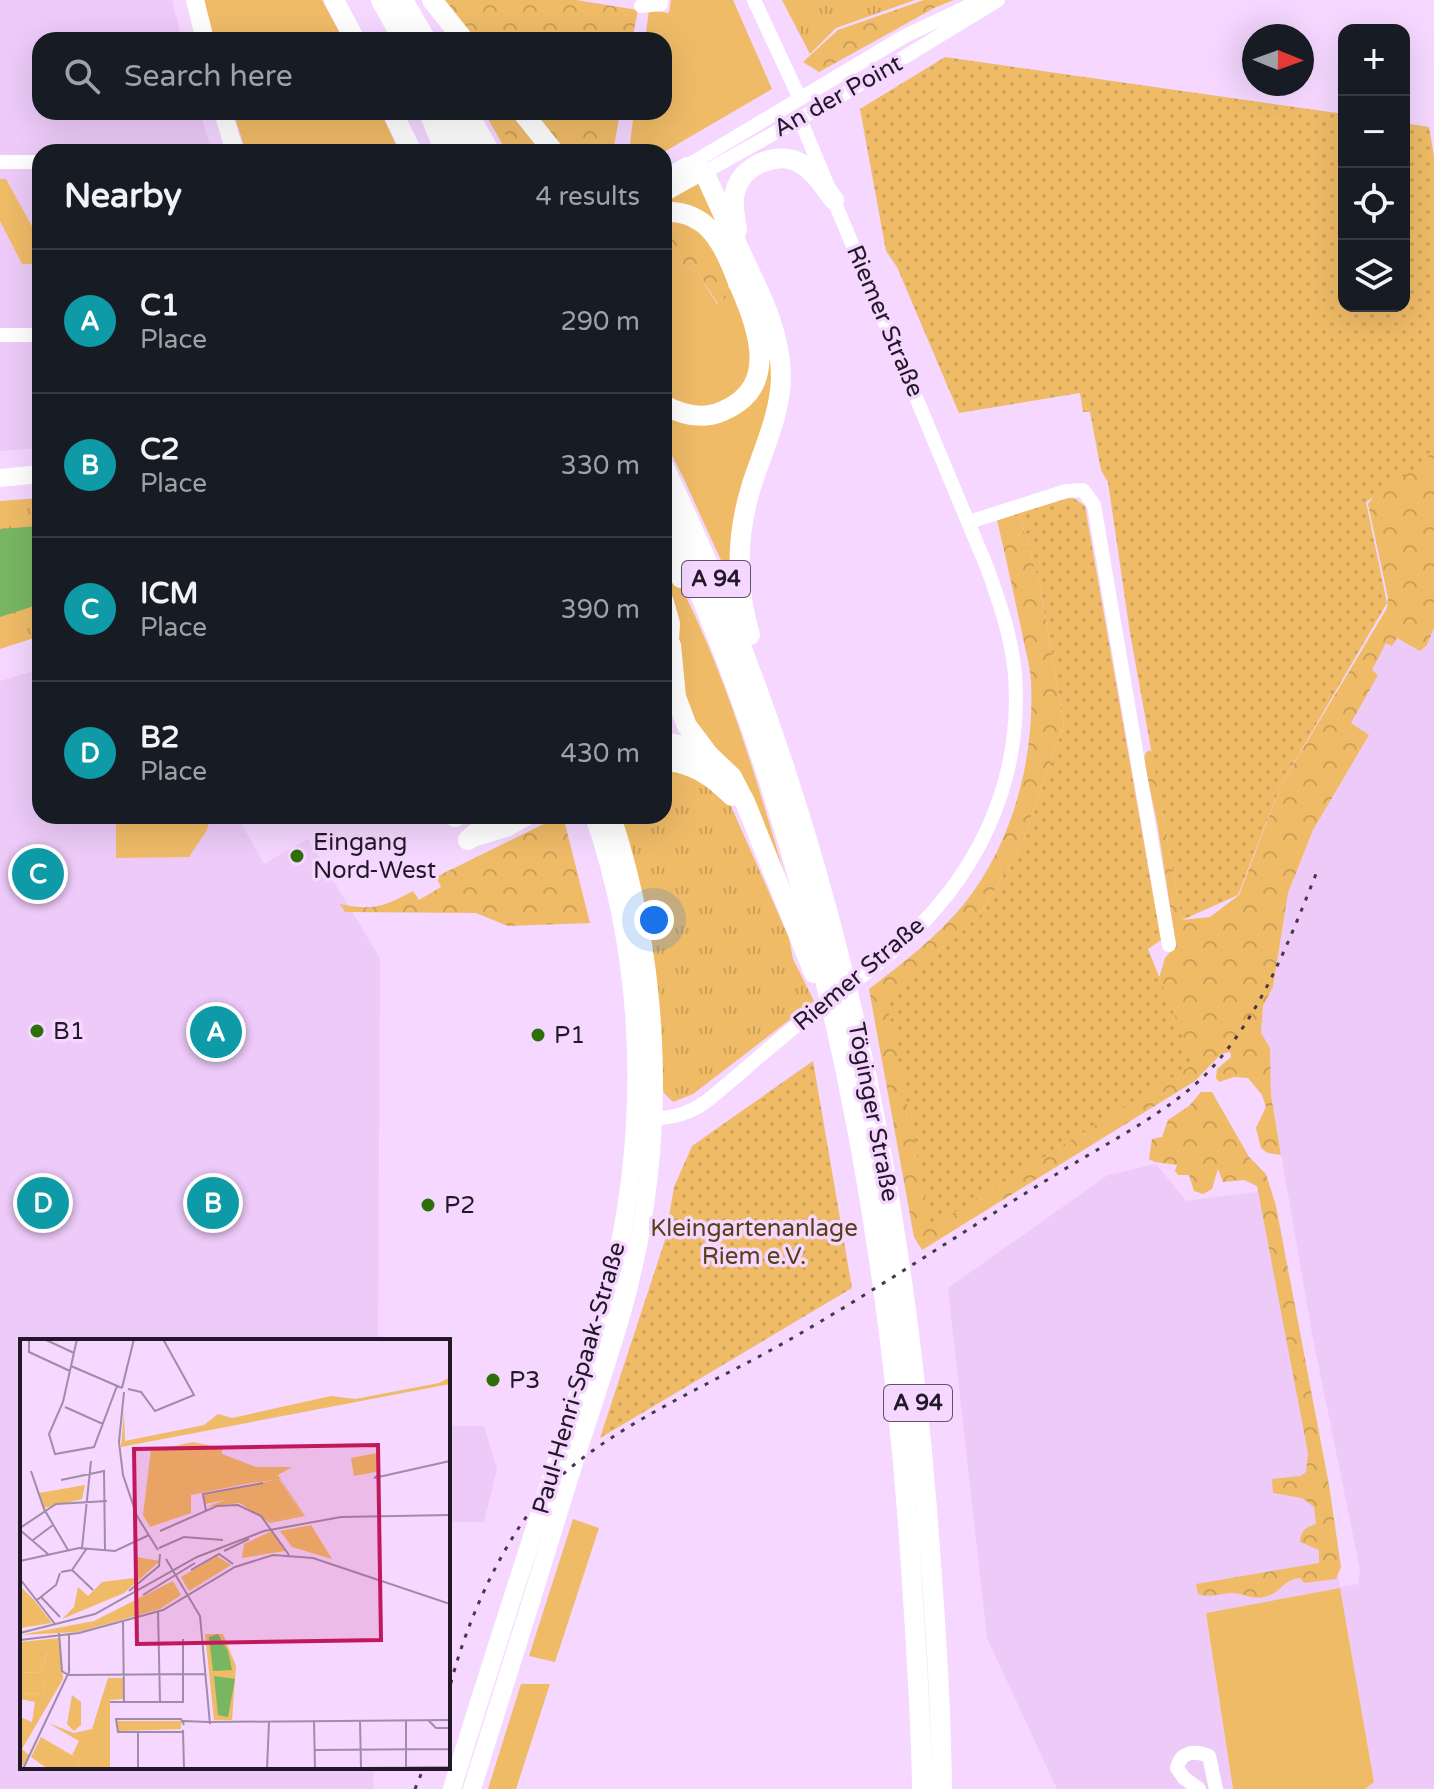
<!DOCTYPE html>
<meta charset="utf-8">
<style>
body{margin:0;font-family:"Varela Round",sans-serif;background:#242831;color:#f1f3f6}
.controls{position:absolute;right:24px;top:24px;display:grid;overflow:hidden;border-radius:16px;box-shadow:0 8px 32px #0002}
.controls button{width:72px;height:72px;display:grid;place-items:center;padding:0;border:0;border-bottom:2px solid #363941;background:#171b24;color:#f1f3f6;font:40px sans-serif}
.compass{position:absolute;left:1242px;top:24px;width:72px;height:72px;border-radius:50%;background:#171b24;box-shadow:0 8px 32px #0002;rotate:91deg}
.you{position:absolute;left:654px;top:920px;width:28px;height:28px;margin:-20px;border:6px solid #fff;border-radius:50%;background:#1a73e8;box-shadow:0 0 0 12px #1a73e833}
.badge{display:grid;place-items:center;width:52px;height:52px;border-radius:50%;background:#db2777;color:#fff;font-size:26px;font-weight:700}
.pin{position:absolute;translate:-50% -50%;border:4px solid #fff;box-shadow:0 2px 8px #0006}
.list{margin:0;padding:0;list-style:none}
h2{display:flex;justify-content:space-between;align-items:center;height:104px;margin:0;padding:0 32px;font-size:34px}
h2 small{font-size:26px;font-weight:400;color:#9ea1a6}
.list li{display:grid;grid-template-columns:52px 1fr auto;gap:24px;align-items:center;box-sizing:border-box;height:144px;padding:0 32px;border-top:2px solid #363941}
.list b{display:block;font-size:30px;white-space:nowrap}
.list p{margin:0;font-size:26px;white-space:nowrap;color:#9ea1a6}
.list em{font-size:26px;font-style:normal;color:#9ea1a6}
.icon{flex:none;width:44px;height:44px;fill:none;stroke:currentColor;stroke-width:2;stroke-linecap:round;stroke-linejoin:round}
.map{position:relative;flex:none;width:1434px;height:1789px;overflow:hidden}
.search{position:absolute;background:#171b24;box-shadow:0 8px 32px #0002;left:32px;top:32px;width:640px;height:88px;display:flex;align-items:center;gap:20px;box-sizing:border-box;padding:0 28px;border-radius:24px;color:#9ea1a6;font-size:30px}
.panel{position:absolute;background:#171b24;box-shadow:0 8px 32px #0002;left:32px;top:144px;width:640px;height:680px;border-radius:24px}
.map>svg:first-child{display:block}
</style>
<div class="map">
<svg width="1434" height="1789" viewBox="0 0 1434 1789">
<defs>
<pattern id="forest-crowns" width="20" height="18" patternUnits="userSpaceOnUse" patternTransform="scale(2)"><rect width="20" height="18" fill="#efbb67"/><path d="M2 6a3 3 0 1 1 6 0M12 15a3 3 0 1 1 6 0" fill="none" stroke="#cda059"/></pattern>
<pattern id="park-tufts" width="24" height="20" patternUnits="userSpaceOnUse" patternTransform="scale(2)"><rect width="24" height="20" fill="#efbb67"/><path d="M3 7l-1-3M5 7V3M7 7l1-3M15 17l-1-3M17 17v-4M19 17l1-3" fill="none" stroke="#cda059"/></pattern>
<pattern id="garden-dots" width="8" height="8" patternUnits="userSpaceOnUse" patternTransform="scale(2)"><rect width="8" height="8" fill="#efbb67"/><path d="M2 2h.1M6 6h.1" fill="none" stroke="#cda059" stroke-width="1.8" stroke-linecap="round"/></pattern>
</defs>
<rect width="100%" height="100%" fill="#f5d7ff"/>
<path fill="#edcaf8" d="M0 0H172L182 40H40V112H200L212 152H40V448L0 451Z
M1434 628V1789H1365L1374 1782 1340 1588 1206 1613 1233 1789H1057L987 1638 948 1288 1108 1175 1156 1164 1186 1201 1264 1191 1340 1587 1358 1584 1360 1570 1312 1333 1271 1095 1270 1048 1261 1033 1263 1006 1273 987 1288 893 1313 830 1369 735 1351 723 1377 675 1371 671 1386 643 1397 638 1421 648 1427 645Z
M40 669V816H237L264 864 308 839 380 958 378 1341H22V1767H374L373 1789H0V681Z
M448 1426H484L497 1469 484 1522H448Z"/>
<path fill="#efbb67" d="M204 0H322L344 40H214Z
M671 0H733L772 89 664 152H629L634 112H664V40H645L649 10 669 13Z
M233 112H381L399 152H246Z
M484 112H514L547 152H538L508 118H496L516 152H507Z
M0 179H6L40 241V264H22L0 221Z
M697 183 705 190 772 354 774 387 735 591 684 479 664 440V414L691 424 762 386 725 242 664 207V201Z
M664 219C672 219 683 218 690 221 710 231 729 266 728 287L738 298 755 364 744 388 729 403 689 411 664 398V254L698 273 717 304 725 299 669 229H664Z
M664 555C725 663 758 785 793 904L714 750 690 717 681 696 674 609 664 589Z
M116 816H205L209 822 207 830 189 857 116 858Z
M573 1519 599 1528 555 1662 529 1656Z
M1340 1588 1374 1782 1365 1789H1233L1206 1613Z
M521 1684H550L516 1789H488Z"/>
<path fill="url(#forest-crowns)" d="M444 0H576L638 10 632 40H476Z
M924 0H954L936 7 819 72 803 62 838 30Z
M534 112H620L613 152H566Z
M495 117 508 118 538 152H516Z
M664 229H669L698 245 724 275 726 298 718 304 698 273 664 254Z
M1434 416V628L1427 645 1420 651 1397 638 1392 646 1386 643 1372 670 1378 675 1351 723 1369 735 1313 830 1288 893 1273 987 1263 1006 1261 1033 1270 1048 1271 1095 1281 1155 1268 1153 1261 1148 1256 1128 1266 1107 1262 1095 1248 1078 1234 1077 1219 1082 1216 1078 1217 1069 1231 1057 1230 1052 1221 1054 1195 1081 922 1250 914 1237 869 989C902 964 937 937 964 904 1013 843 1035 758 1031 681 1030 665 1025 649 1022 633 1014 595 1006 558 997 520L1019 513 1040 586 1064 725 1020 848 979 916 886 998 1193 1064 1159 978 1165 958 1176 945 1157 822 1144 762 1145 754 1149 750 1152 752 1182 920 1210 917 1239 895 1281 785 1387 608 1388 598 1368 504Z
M560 816H563L590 923 508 926 476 913 345 912 340 904C373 911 383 907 413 891L419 900 441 887 436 877Z
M1201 1092H1212L1249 1157 1266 1174 1276 1206 1329 1485 1341 1567 1336 1579 1304 1583 1300 1578C1282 1580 1282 1592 1267 1596 1253 1601 1243 1592 1230 1593 1218 1594 1210 1598 1198 1594L1196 1584 1319 1563V1550L1300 1542C1301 1530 1306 1527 1316 1524L1314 1507 1302 1498 1273 1493 1272 1479 1301 1476 1306 1472 1308 1453 1257 1186 1244 1180 1223 1182 1218 1169 1212 1189 1203 1194 1194 1191 1189 1175H1178L1175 1171 1177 1165 1155 1162 1149 1159 1152 1139 1162 1137 1168 1120 1189 1106Z"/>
<path fill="url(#park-tufts)" d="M782 0H915L836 28 810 54Z
M40 498V636L0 649V501Z
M664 767C688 769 717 786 731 806L789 938 793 959 814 1001 693 1094 673 1102 664 1093 660 1078 619 816H664Z"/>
<path fill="url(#garden-dots)" d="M945 57 1344 114V306H1404V123L1429 127 1434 157V446L1426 461 1366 502 1387 603 1281 785 1238 895 1182 920 1130 633 1108 482 1101 470 1090 412H1083L1080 393 959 413 897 267 886 251 860 109Z
M1072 497 1085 506 1161 940 1148 949 1194 1064 931 1227 886 997 979 916 1020 848 1064 725 1040 586 1019 513Z
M813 1061 852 1288 600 1438 665 1240 674 1187 692 1146Z"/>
<path fill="#78b662" d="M40 526V604L0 617V529Z"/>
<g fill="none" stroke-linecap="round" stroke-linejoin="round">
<path stroke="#fff" stroke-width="14" d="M754 0 800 99
M641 6 661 4V0
M0 162H40
M687 166 905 36 981 0
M664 195 844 94 998 0
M0 335H36
M969 522 1066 491 1083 490 1094 505 1169 945
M645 1120C659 1118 674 1118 687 1112 704 1106 717 1092 731 1081 754 1061 777 1041 801 1022 831 998 863 977 892 952 975 881 1023 786 1015 675 1012 638 1000 604 988 570L800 119
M1199 1789 1184 1778 1177 1768C1181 1751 1195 1750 1209 1756L1216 1789"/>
<path stroke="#fff" stroke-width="18" d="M195 0 205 40
M223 112 235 152
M664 179 687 166 704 172
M0 478 40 474
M470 839 506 828 528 816
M452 1789C485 1681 520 1574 555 1466 572 1411 592 1355 607 1299 649 1141 647 971 594 816
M472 1789C506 1681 540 1574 573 1466 590 1412 609 1359 624 1305 668 1145 663 973 612 816"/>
<path stroke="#fff" stroke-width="20" d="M334 0 355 40
M381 0 403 40
M403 0 426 40
M432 0 464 40
M392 112 412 152
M429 112 445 152
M445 112 468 152
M467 112 490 152
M522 112 554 152
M704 172C716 198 728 225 740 251 759 292 781 331 781 378 780 415 763 450 752 484 736 535 735 584 750 635
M664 212C679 211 692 215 704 224 721 238 730 262 738 282 756 324 782 386 723 411 703 420 682 415 664 405
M737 230C735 216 731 200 737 186 746 164 779 151 800 163 815 172 824 187 834 200
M664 467C822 798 898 1145 927 1509 934 1602 941 1696 942 1789
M664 513C816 839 886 1195 910 1552 915 1631 921 1710 922 1789
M664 548 681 578
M664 602 670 624 668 657
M671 645 676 697 687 726 709 755 732 777 745 802 814 973
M664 742 697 749 709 755
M664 760C694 764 711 775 732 796
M455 817 457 816
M468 840 495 816"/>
<path stroke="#46384b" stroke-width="3" stroke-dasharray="4 8" stroke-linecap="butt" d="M448 1695C465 1620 513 1512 575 1464 643 1410 727 1377 801 1333 887 1283 970 1227 1055 1175 1103 1145 1172 1111 1210 1070 1261 1014 1288 944 1316 874
M415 1789 424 1767"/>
</g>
<g fill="#2e6f08" stroke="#f5d7ff" stroke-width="3">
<circle cx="297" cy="856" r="8"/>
<circle cx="37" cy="1031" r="8"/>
<circle cx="538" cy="1035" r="8"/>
<circle cx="428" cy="1205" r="8"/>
<circle cx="493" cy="1380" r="8"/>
</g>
<g text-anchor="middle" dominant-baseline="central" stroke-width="7" stroke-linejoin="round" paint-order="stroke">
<g fill="#f5d7ff" stroke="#625168" stroke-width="2">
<rect x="682" y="561" width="68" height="36" rx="6"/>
<rect x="884" y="1385" width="68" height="36" rx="6"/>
</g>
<g font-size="22" font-weight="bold" fill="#231827">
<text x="716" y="579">A 94</text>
<text x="918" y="1403">A 94</text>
</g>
<g font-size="24" fill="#231827" stroke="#f5d7ff">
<text transform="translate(838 96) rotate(-29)">An der Point</text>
<text transform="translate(885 321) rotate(67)">Riemer Straße</text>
<text transform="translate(859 974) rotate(-40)">Riemer Straße</text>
<text transform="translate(873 1112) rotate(79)">Töginger Straße</text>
<text transform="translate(579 1378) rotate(-74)">Paul-Henri-Spaak-Straße</text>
</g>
<g font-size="24" fill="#231827" stroke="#f5d7ff" text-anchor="start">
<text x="313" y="842">Eingang<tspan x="313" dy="28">Nord-West</tspan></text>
<text x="53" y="1031">B1</text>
<text x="554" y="1035">P1</text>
<text x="444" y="1205">P2</text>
<text x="509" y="1380">P3</text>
</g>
<g font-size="24" fill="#573f17" stroke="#f5d7ff">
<text x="754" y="1228">Kleingartenanlage<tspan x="754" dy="28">Riem e.V.</tspan></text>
</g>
</g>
<g transform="translate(20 1339)">
<rect width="430" height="430" fill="#f5d7ff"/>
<path d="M357 114 361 132 334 137 331 119ZM153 242 161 256 140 270 58 293 0 296 74 282ZM0 247 15 262 32 284 0 289ZM52 356 61 363V386L54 392 47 385Z" fill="#efbb67"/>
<path d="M430 38V45L101 108 104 73 105 102 184 86 198 75 212 79 311 57 335 60 419 44ZM173 103 202 109V115L236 128H272L258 136 285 177 250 184 220 164 186 168 213 158 240 170 251 182 282 175 260 140 217 146 239 138 197 115 183 118 159 106ZM117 218 140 222 104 254 42 280 54 268 58 248 68 257 82 243 114 239Z" fill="#efbb67"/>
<path d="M27 313 21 334 0 333V314ZM0 338H25L23 354 0 355ZM21 398 60 421 55 430H28L11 418Z" fill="#efbb67"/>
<path d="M65 146 62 160 24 169 19 154ZM252 192 265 212 222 219 224 205ZM197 217 211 226 169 252 161 238ZM185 295H203L216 327 212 381H194ZM40 299 43 340 2 410 9 416 4 427 0 424V378L12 383 15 363 0 360V355L23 354 25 339 0 338V333L21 334 27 314H0V303ZM88 339H103V360L90 361V430H55L60 421 52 416 59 402 28 384 54 394 72 390ZM97 382H161V390L98 392Z" fill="#efbb67"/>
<path d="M169 105 182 118 196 115 236 134 240 142 171 156V174L130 188 123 176 131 110ZM259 140 282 175 251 182 240 170 213 159 185 165 184 156ZM291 186 312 220 272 208 260 192Z" fill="#efbb67"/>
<path d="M198 295 208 312 212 331 193 332 189 298ZM194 337 215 340 208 378 198 376Z" fill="#78b662"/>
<path fill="none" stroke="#a18ba9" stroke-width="2" d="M9 0V13L50 32M24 0 54 14M57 0 43 63 29 95 35 115 74 108 97 47M51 27 102 49M102 49 114 0M108 50 121 53 135 72 174 56 143 0M104 53 99 103 103 136 117 177 138 211M45 68 83 85M11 132 24 170 48 211M360 135 354 139 430 122M41 141 84 132 85 211M186 172 183 155 243 144M0 189 36 165 87 162M0 191 28 215M140 192 197 167 218 166 241 177 269 216M13 201 33 186M62 209 71 122M139 209 164 198 203 201M204 212 229 200M146 220 180 277 190 385M0 222 59 209 95 212 129 196M52 231 73 251M171 231 199 215 213 225M41 233 52 231 67 209M0 240 35 285M109 252 139 227 140 215M123 256 175 224M21 258 40 278M17 261 36 246 40 234M138 272 140 363M103 282 104 363M0 294 75 275 177 218 244 192 321 178 430 176M39 294 42 332 48 336M0 301 59 294 143 271 215 228 253 216 293 219 430 265M48 336 185 335M90 363H163V300M408 381 416 389H430M163 382 189 383M340 382 341 429M189 383 430 381M294 383 295 430M429 390 430 428M163 391 164 430M118 393V430M164 393H98L96 380H161L164 386M294 411 429 410M386 428V382M3 430 49 333V296M247 430 249 383M257 430 430 428"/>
<path fill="#c2185b" fill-opacity="0.15" stroke="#c2185b" stroke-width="4" d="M358 106 361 301 117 305 114 110Z"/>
<rect width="430" height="430" fill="none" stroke="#231827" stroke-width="4"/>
</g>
</svg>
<div class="controls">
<button>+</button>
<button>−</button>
<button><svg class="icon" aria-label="locate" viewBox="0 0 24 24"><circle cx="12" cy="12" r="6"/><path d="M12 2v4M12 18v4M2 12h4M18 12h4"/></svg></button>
<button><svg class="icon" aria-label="layers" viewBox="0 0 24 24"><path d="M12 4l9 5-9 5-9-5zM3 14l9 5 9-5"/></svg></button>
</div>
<svg class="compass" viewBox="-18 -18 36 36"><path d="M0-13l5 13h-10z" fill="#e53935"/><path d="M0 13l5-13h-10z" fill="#9ea1a6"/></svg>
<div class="you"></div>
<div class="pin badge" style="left:216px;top:1032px;background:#0f9aa8">A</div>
<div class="pin badge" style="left:213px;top:1203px;background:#0f9aa8">B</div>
<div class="pin badge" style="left:38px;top:874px;background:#0f9aa8">C</div>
<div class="pin badge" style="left:43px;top:1203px;background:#0f9aa8">D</div>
<div class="search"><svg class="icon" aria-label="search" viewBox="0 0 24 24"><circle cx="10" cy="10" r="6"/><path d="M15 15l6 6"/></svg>Search here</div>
<section class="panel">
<h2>Nearby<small>4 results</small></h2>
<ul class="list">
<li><span class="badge" style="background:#0f9aa8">A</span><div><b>C1</b><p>Place</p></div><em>290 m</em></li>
<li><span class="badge" style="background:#0f9aa8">B</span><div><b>C2</b><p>Place</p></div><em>330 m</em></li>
<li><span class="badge" style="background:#0f9aa8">C</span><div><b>ICM</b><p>Place</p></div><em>390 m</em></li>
<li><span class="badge" style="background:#0f9aa8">D</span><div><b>B2</b><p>Place</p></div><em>430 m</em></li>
</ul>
</section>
</div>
